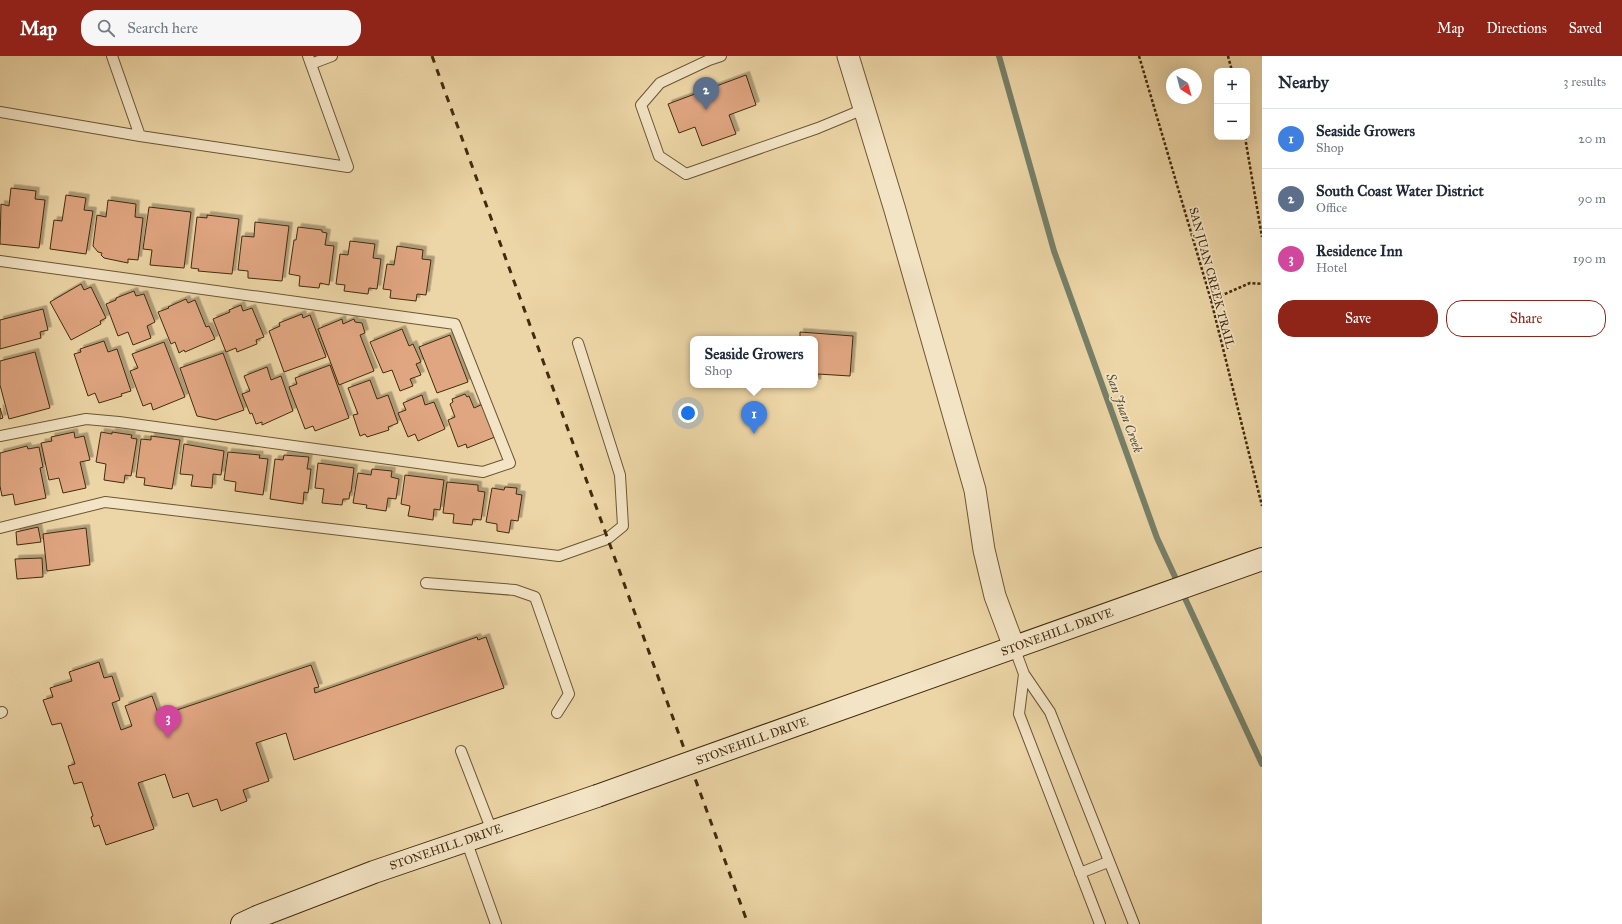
<!DOCTYPE html>
<meta charset="utf-8">
<style>
body{margin:0;font-family:"IM FELL Great Primer",serif;background:#f6f6f7;color:#1f2937}
.controls{position:absolute;right:12px;top:12px;display:grid;overflow:hidden;border-radius:8px;box-shadow:0 4px 16px #0002}
.controls button{width:36px;height:36px;display:grid;place-items:center;padding:0;border:0;border-bottom:1px solid #e0e1e3;background:#fff;color:#1f2937;font:20px sans-serif}
.compass{position:absolute;left:1166px;top:12px;width:36px;height:36px;border-radius:50%;background:#fff;box-shadow:0 4px 16px #0002;rotate:144deg}
.you{position:absolute;left:688px;top:357px;width:14px;height:14px;margin:-10px;border:3px solid #fff;border-radius:50%;background:#1a73e8;box-shadow:0 0 0 6px #1a73e833}
.badge{display:grid;place-items:center;width:26px;height:26px;border-radius:50%;background:#8f2418;color:#fff;font-size:13px;font-weight:700}
.pin{position:absolute;translate:-50% -33px;filter:drop-shadow(0 1px 2px #0008)}
.pin::after{content:'';position:absolute;top:21px;width:14px;height:12px;background:inherit;clip-path:polygon(0 0,100% 0,50% 100%)}
.popup{position:absolute;left:690px;top:280px;width:128px;height:52px;box-sizing:border-box;display:grid;place-content:center;border-radius:8px;background:#fff;filter:drop-shadow(0 1px 3px #0005);font-size:13px;white-space:nowrap;color:#747a83}
.popup b{font-size:15px;color:#1f2937}
.popup::after{content:'';position:absolute;left:50%;top:100%;margin-left:-8px;border:8px solid transparent;border-top-color:#fff}
.list{margin:0;padding:0;list-style:none}
h2{display:flex;justify-content:space-between;align-items:center;height:52px;margin:0;padding:0 16px;font-size:17px}
h2 small{font-size:13px;font-weight:400;color:#747a83}
.list li{display:grid;grid-template-columns:26px 1fr auto;gap:12px;align-items:center;box-sizing:border-box;height:60px;padding:0 16px;border-top:1px solid #e0e1e3}
.list b{display:block;font-size:15px;white-space:nowrap}
.list p{margin:0;font-size:13px;white-space:nowrap;color:#747a83}
.list em{font-size:13px;font-style:normal;color:#747a83}
.actions{display:flex;gap:8px;padding:12px 16px}
.actions a{flex:1;padding:9px 0;border:1px solid #8f2418;border-radius:16px;text-align:center;font-size:14px;color:#8f2418}
.actions .main{background:#8f2418;color:#fff}
.icon{flex:none;width:22px;height:22px;fill:none;stroke:currentColor;stroke-width:2;stroke-linecap:round;stroke-linejoin:round}
.map{position:relative;flex:none;width:1262px;height:868px;overflow:hidden}
header{display:flex;align-items:center;gap:24px;box-sizing:border-box;height:56px;padding:0 20px;background:#8f2418;color:#fff}
header strong{font-size:19px}
nav{display:flex;gap:22px;margin-inline-start:auto;font-size:14px}
.search{width:280px;height:36px;background:#f6f6f7;display:flex;align-items:center;gap:10px;box-sizing:border-box;padding:0 14px;border-radius:16px;color:#747a83;font-size:15px}
main{display:flex}
aside{flex:1;background:#fff}
.map>svg:first-child{display:block}
</style>
<header>
<strong>Map</strong>
<div class="search"><svg class="icon" aria-label="search" viewBox="0 0 24 24"><circle cx="10" cy="10" r="6"/><path d="M15 15l6 6"/></svg>Search here</div>
<nav><a>Map</a><a>Directions</a><a>Saved</a></nav>
</header>
<main>
<div class="map">
<svg width="1262" height="868" viewBox="0 0 1262 868">
<defs>
<filter id="shadow"><feDropShadow dx="3.5" dy="-3.5" stdDeviation="0" flood-color="#0004"/></filter>
</defs>
<rect width="100%" height="100%" fill="#ecd5a6"/>
<filter id="stains"><feTurbulence type="fractalNoise" baseFrequency=".005" numOctaves="4"/><feColorMatrix values="0 0 0 0 .2 0 0 0 0 .09 0 0 0 0 .02 0 0 0 .5 -.17"/></filter>
<radialGradient id="worn" r=".72"><stop offset=".6" stop-color="#630" stop-opacity="0"/><stop offset="1" stop-color="#630" stop-opacity=".3"/></radialGradient>
<g fill="none" stroke-linecap="round" stroke-linejoin="round">
<path stroke="#768068" stroke-width="6" d="M999 0 1054 195 1157 482 1262 708"/>
</g>
<path fill="#e0a681" stroke="#422b0d" filter="url(#shadow)" d="M746 19 756 49 729 59 736 78 702 90 695 71 679 77 668 48Z
M11 132 36 135 35 143 45 144 39 192 0 188 1 148 9 150Z
M66 139 86 142 84 154 93 155 86 198 50 193 54 164 62 165Z
M108 144 136 148 135 161 143 162 138 204 128 203V207L104 202 101 199 102 197 98 196 93 190 97 159 106 161Z
M149 151 191 156 184 212 150 209 152 194 143 193Z
M207 159 239 163 232 218 198 215 199 213 191 212 197 161 207 162Z
M255 166 289 170 282 225 248 222V215L238 214 242 180 254 181Z
M298 171 322 174V176L327 177 325 189 334 190 329 229 320 227 319 232 299 230 300 220 289 218 294 184H296Z
M350 185 375 188 373 202 381 203 377 233 369 232 368 238 344 235 345 229 336 228 340 198 348 199Z
M397 190 423 194 422 203 431 204 426 239 417 238 416 245 390 242 391 234 383 233 387 208 394 209Z
M81 228 84 234 91 231 106 262 100 265 101 268 71 284 50 246Z
M134 235 136 240 144 238 155 266 147 270 151 282 133 289 128 276 118 280 106 248 116 244V242Z
M186 243 188 247 195 244 206 271 209 270 215 283 185 296 184 294 179 297 175 286 171 288 158 256 169 252 168 251Z
M241 249 243 255 252 252 264 281 256 284 257 288 237 296 236 292 226 296 213 263 230 256 229 254Z
M43 253 48 274 40 276 41 282 0 293V264Z
M302 258 303 262 310 259 326 301 284 316 269 275 280 270 279 267Z
M342 263 343 268 354 263 355 266 362 267 365 277 360 279 374 315 339 329 318 273Z
M402 273 409 290 413 288 421 306 416 308 421 319 410 323 413 330 400 335 392 314 383 317 370 286Z
M800 276 853 280 850 320 818 318 817 327 815 326V283H800Z
M450 279 468 326 437 337 419 291Z
M104 285 108 296 117 293 131 335 121 338 122 340 99 347 95 337 88 340 74 298 81 296 80 293Z
M164 286 185 341 153 354 151 347 143 350 130 315 138 312 132 298Z
M35 296 50 352 9 363 0 329V305Z
M223 297 244 354 216 364 197 360 180 312Z
M330 309 349 362 315 375 313 370 305 373 289 331 297 328 295 322Z
M267 311 271 324 281 320 293 355 262 369V366L256 368 252 357 250 358 242 338 250 335 244 320Z
M370 324 377 343 388 339 398 367 388 371 389 374 367 381 365 378 360 380 353 359 358 358 348 332Z
M465 338 467 341 469 340 474 352 483 348 495 381 467 392 466 388 458 391 448 364 455 361 450 348 453 346 452 343Z
M422 339 425 349 434 346 445 373 418 385 415 378 408 381 398 357 406 354 403 347Z
M0 352 3 362 0 363Z
M74 376 75 382 84 380 90 404 80 406 86 432 63 437 59 422 49 424 41 387 52 385 51 381Z
M101 376 112 378V376L132 379 131 382 137 383 131 420 125 419 124 427 104 424 106 408 96 406Z
M151 380 180 384 172 433 144 429 145 422 136 421 141 383 151 384Z
M184 388 224 395 221 419 213 418 212 432 191 430 193 419 180 418Z
M27 390 28 393 39 391 43 411 40 412 46 442 15 449 13 438 2 440 0 430V397Z
M228 396 260 399 259 402 268 403 263 439 235 435 236 426 224 424Z
M284 399 309 401 307 413H311L308 437 304 436 303 448 270 443 275 403 283 404Z
M318 407 354 412 351 436H350L349 443H343L342 449 322 447 324 433 315 432Z
M372 413 392 415 391 421 399 423 396 443 388 442 386 455 366 452 367 449 353 447 358 417 371 419Z
M405 419 444 424 440 454 434 453 433 464 408 460 410 450 401 448Z
M447 426 478 429V435L485 436 481 464 473 463 472 469 453 467 454 458 443 457Z
M505 431 517 432 516 438 522 439 518 465 511 464 509 477 497 475V468L486 466 492 432 504 434Z
M38 471 41 486 17 489 16 476Z
M86 472 90 509 47 515 43 478Z
M42 502 43 521 17 523 15 503Z
M477 581 478 584 486 581 504 632 294 704 286 677 256 687 269 725 243 734 247 745 221 755 217 743 193 751 188 737 173 742 165 718 138 727 154 773 106 789 99 769 94 771 91 761 93 760 82 726 74 728 68 710 75 708 61 667 52 669 43 644 53 641 50 632 72 625 69 616 99 606 104 622 112 620 120 644 112 647 121 674 132 670 125 650 152 640 159 660 311 609 319 631 314 632 315 637Z"/>
<g fill="none" stroke-linecap="round" stroke-linejoin="round">
<defs>
<path id="service" d="M112 0 140 80
M721 0 709 4 660 27 641 49 659 100 686 118 818 72 864 53
M311 8 332 0
M0 56 140 80 348 111 308 0
M0 205 455 268 510 407 483 416 119 366 86 363 0 380
M0 472 105 446 559 500 607 483 623 470 620 419 578 287
M426 527 515 534 535 541 569 638 557 657
M1014 591 1024 618 1050 656 1134 868
M1024 618 1019 658 1100 868
M0 657 2 656
M461 695 492 775
M466 784 496 868
M1080 817 1108 806"/>
<path id="minor" d="M848 0 895 154 975 434 984 494 995 540 1014 591"/>
<path id="secondary" d="M807 665 1262 503
M242 868 257 861 374 816 597 740"/>
</defs>
<use href="#service" stroke="#6c5633" stroke-width="12"/>
<use href="#minor" stroke="#6c5633" stroke-width="23"/>
<use href="#secondary" stroke="#422b0d" stroke-width="24"/>
<path stroke="#422b0d" stroke-width="2.5" stroke-dasharray="3 2" stroke-linecap="butt" d="M1139 0 1211 244 1262 450
M1228 0 1232 15
M1245 81 1262 181
M1211 244 1250 227 1262 228"/>
<use href="#service" stroke="#f3e4c5" stroke-width="10"/>
<use href="#minor" stroke="#f3e4c5" stroke-width="21"/>
<use href="#secondary" stroke="#f3e4c5" stroke-width="22"/>
<path stroke="#422b0d" stroke-width="3" stroke-dasharray="7 7" stroke-linecap="butt" d="M432 0 748 868"/>
<defs>
<path id="secondary-bridge" d="M597 740 807 665"/>
</defs>
<use href="#secondary-bridge" stroke="#422b0d" stroke-width="24" stroke-linecap="butt"/>
<use href="#secondary-bridge" stroke="#f3e4c5" stroke-width="22"/>
</g>
<g text-anchor="middle" dominant-baseline="central" stroke-width="3.5" stroke-linejoin="round" paint-order="stroke">
<g font-size="12" fill="#422b0d" stroke="#f3e4c5">
<text transform="translate(1212 222) rotate(75)">SAN JUAN CREEK TRAIL</text>
<text transform="translate(1057 576) rotate(-20)">STONEHILL DRIVE</text>
<text transform="translate(752 685) rotate(-20)">STONEHILL DRIVE</text>
<text transform="translate(446 791) rotate(-19)">STONEHILL DRIVE</text>
</g>
<g font-size="13" font-style="italic" fill="#584e33" stroke="#f3e4c5">
<text transform="translate(1124 357) rotate(70)">San Juan Creek</text>
</g>
</g>
<rect width="100%" height="100%" filter="url(#stains)"/>
<rect width="100%" height="100%" fill="url(#worn)"/>
</svg>
<div class="controls">
<button>+</button>
<button>−</button>
</div>
<svg class="compass" viewBox="-18 -18 36 36"><path d="M0-13l5 13h-10z" fill="#e53935"/><path d="M0 13l5-13h-10z" fill="#747a83"/></svg>
<div class="you"></div>
<div class="pin badge" style="left:754px;top:378px;background:#3f7fe0">1</div>
<div class="popup"><b>Seaside Growers</b>Shop</div>
<div class="pin badge" style="left:706px;top:54px;background:#5c6f8a">2</div>
<div class="pin badge" style="left:168px;top:682px;background:#d1479c">3</div>
</div>
<aside>
<h2>Nearby<small>3 results</small></h2>
<ul class="list">
<li><span class="badge" style="background:#3f7fe0">1</span><div><b>Seaside Growers</b><p>Shop</p></div><em>20 m</em></li>
<li><span class="badge" style="background:#5c6f8a">2</span><div><b>South Coast Water District</b><p>Office</p></div><em>90 m</em></li>
<li><span class="badge" style="background:#d1479c">3</span><div><b>Residence Inn</b><p>Hotel</p></div><em>190 m</em></li>
</ul>
<div class="actions"><a class="main">Save</a><a>Share</a></div>
</aside>
</main>
